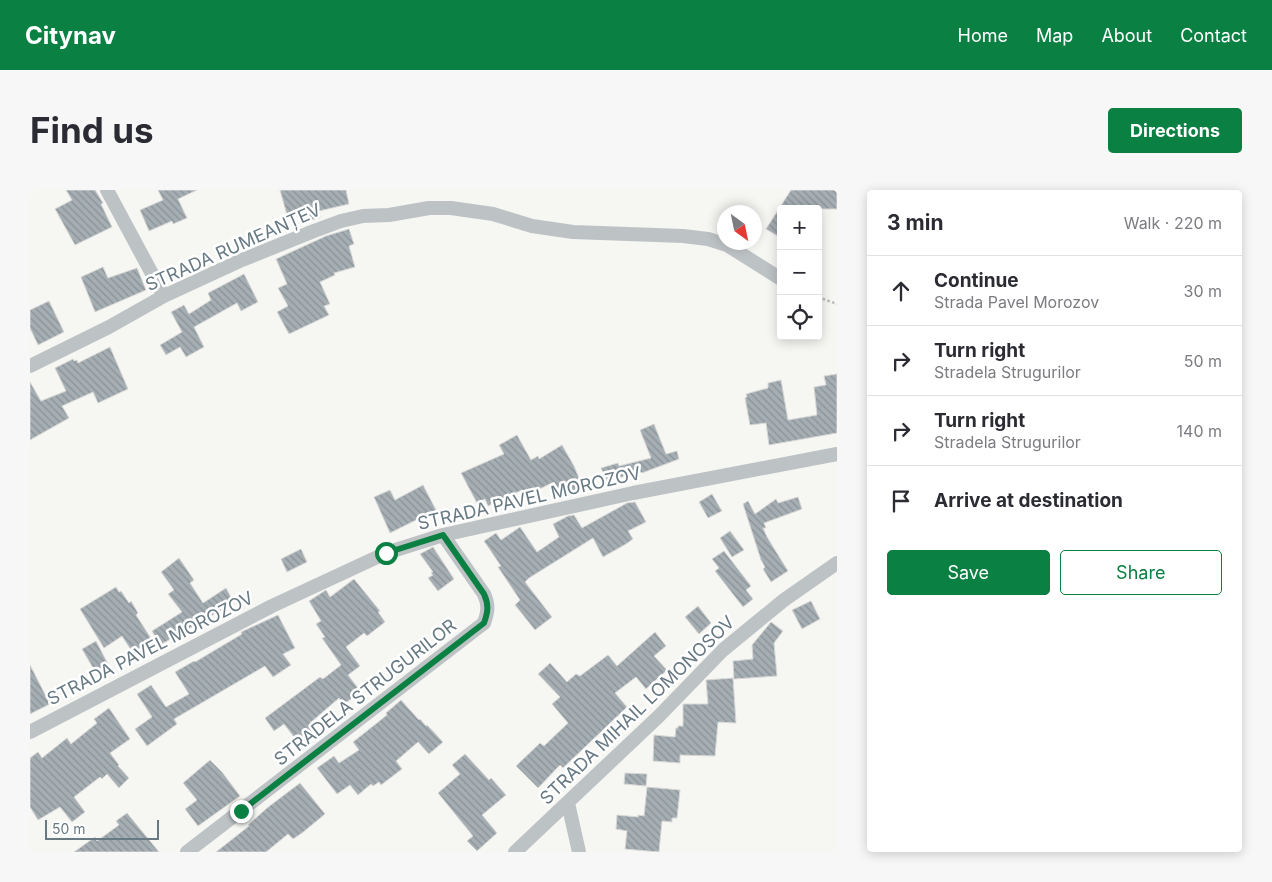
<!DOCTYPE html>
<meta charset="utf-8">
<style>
body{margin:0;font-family:Inter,sans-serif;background:#f7f7f7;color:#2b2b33}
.controls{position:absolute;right:15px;top:15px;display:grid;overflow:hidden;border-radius:5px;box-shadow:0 2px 12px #0003}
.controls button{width:45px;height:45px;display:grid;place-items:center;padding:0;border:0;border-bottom:1px solid #e1e1e2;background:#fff;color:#2b2b33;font:25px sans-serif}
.compass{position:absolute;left:687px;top:15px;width:45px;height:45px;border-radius:50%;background:#fff;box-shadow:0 2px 12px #0003;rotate:147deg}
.scale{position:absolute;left:15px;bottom:12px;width:114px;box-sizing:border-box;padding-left:5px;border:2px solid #677983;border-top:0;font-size:14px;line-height:18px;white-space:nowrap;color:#677983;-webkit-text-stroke:4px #fff;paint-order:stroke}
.stop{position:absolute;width:15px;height:15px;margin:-11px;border:4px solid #0b8043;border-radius:50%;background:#fff}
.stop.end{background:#0b8043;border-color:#fff;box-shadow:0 1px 5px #0008}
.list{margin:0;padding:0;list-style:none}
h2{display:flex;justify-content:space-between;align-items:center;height:65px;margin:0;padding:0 20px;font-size:21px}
h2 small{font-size:16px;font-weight:400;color:#7c7c81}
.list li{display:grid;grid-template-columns:32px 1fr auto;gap:15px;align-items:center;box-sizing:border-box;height:70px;padding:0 20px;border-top:1px solid #e1e1e2}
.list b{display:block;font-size:19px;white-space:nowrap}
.list p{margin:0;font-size:16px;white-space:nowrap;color:#7c7c81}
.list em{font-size:16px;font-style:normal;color:#7c7c81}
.actions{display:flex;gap:10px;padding:15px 20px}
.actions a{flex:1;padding:11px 0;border:1px solid #0b8043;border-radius:5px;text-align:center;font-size:18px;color:#0b8043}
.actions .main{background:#0b8043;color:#fff}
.icon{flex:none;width:28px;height:28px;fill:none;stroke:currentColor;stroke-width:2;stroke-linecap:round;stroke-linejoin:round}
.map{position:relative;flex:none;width:807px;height:662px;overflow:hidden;border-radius:5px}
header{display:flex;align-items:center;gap:30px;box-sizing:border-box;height:70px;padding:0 25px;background:#0b8043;color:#fff}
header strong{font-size:24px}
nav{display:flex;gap:28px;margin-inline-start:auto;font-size:18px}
.intro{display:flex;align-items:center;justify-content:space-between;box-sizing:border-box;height:120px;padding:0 30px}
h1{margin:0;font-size:35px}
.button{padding:12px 22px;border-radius:5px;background:#0b8043;color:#fff;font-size:18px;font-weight:700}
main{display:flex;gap:30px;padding:0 30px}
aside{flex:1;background:#fff;border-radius:5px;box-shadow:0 2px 12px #0003}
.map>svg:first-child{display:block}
</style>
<header>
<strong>Citynav</strong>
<nav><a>Home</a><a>Map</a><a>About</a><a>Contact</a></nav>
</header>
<div class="intro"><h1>Find us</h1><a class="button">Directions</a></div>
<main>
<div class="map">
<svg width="807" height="662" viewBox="0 0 807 662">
<defs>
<pattern id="building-back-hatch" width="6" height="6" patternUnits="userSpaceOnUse" patternTransform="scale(1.25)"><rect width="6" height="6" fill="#a5aeb3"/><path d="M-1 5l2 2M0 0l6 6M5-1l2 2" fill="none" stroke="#8a9297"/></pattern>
</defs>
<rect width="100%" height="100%" fill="#f6f6f3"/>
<path fill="url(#building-back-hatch)" stroke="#d8d8d6" d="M36 0H65L73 13 71 14 82 37 45 55 25 19 42 10Z
M128 0H167L148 9 157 28 143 34 142 31 119 41 110 20 133 10Z
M250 0H316L319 14 289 21 290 28 277 31 273 21 257 25Z
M761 0H807V19H751V48L736 39Z
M319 39 324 54 319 56 325 77 304 83 305 85 290 92 300 114 294 116 299 125 259 144 247 122 258 116 248 98 257 94 246 69 296 46Z
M73 77 78 88 107 78 116 100 65 122 51 87Z
M214 84 228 112 211 121 207 113 164 137 174 157 156 167 150 157 136 165 130 155 152 142 141 122 154 115 159 124 181 110 178 103Z
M19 111 34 142 8 155 0 138V120Z
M80 157 98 199 68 213 63 202 32 216 39 228 0 250V192L11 211 36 201 25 178 43 169 44 171 47 170 48 173Z
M807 184V243L739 255 736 233 720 235 715 208 717 207 716 204 738 198V193L751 190 758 230 787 225 784 197 796 195 794 186Z
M624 234 636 264 647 261 649 269 612 283 611 282 577 291 571 278 588 273 589 276 621 268 610 240Z
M487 245 501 270 508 266 509 269 532 255 544 276 553 298 530 304 524 292 495 306 492 300 458 316 455 309 447 313 431 283 474 264 469 255Z
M393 295 406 320 360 343 344 307 360 300 365 310Z
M682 304 692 321 678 328 669 312Z
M768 307 772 319 734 333 736 338H733L737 347 758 381 741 392 733 379 735 377 731 370 713 314 718 311 725 324 746 309 748 313Z
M605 312 616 332 598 341 603 349 596 354 573 367 563 348 499 388 495 392 522 427 505 440 485 415 490 410 468 377 471 376 454 351 466 343 471 350 490 337 507 362 529 347 523 334 538 326 544 325 552 338 597 313Z
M700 341 714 360 702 367 690 348Z
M403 357 424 389 408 401 398 388 403 385 401 383 403 382 390 364Z
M271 359 277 372 257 382 251 369Z
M694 361 721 396 716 400 723 409 713 417 685 381 689 378 682 369Z
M149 368 164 390 160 393 173 413 196 398 204 413 130 455 122 441 152 422 138 404 144 400 131 382Z
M324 389 350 421 348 422 355 432 337 446 334 443 316 457 330 476 318 485 331 502 314 514 309 508 280 533 288 543 271 556 254 534 244 541 235 528 290 487 293 489 311 475 292 448 295 447 286 434 291 431 279 411 296 400 300 407Z
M86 397 89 402 91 401 99 413 101 411 108 423 106 425 122 450 103 463 92 446 74 458 50 419Z
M781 411 790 429 772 439 762 420Z
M668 416 681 433 669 444 655 427Z
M248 425 265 458 253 464 261 475 243 487 235 476 144 529 147 534 117 556 105 539 122 527 107 504 121 495 136 517 159 504 145 482 164 471 165 472 212 444 211 442Z
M741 432 753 441 744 453 747 486 704 489 703 471 723 469 722 455Z
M625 442 636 456 624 466 637 480 616 499 606 487 585 503 597 517 533 578 530 575 508 598 486 576 510 553 514 556 538 533 522 514 530 507 508 484 520 473 537 492 546 484 550 486 578 465 587 476Z
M66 451 79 476 66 483 52 459Z
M0 475 20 514 0 524Z
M703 488 706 533 688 532 685 566 650 565V573L623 571 624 545 645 547 646 538H648V536H653V514H678L676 490Z
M371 510 389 530 390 529 396 536 397 535 413 552 399 564 388 552 366 571 372 579 351 595 349 592 343 596 341 594 328 605 320 595 307 604 287 578 304 566 309 573 329 560 323 552 357 525 356 523Z
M79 518 100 549 80 563 89 575 88 576 99 588 89 598 77 584 72 589 70 587 44 607 55 622 42 632 30 617 8 630 0 617V568L8 562 12 568 37 548 41 554 67 533 64 529Z
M435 564 459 590 461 588 476 605 452 625 467 643 447 661 437 651 443 646 408 603 430 584 422 575Z
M180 570 192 582 210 606 168 636 155 619 167 610 153 593Z
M595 583 617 584 616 596 594 594Z
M270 593 295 624 272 643 263 649 258 644 236 662H186L219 636 218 635 237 618Z
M617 597 650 600 647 628H642V632L632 631 629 662 595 659 597 641 586 639 587 625 608 627V625L614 626Z
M97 623 129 662H44L65 647 67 651 89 635 86 631Z"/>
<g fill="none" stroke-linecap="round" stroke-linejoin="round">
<path stroke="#b8bbbd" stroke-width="2.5" stroke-dasharray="2.5 2.5" stroke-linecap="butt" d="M788 107 807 114"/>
<path stroke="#bdc2c5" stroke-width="14" d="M77 0 134 106
M0 176 79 137 134 106 212 70 284 41 311 31 333 26 359 25 399 18H421L463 24 502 36 543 42 653 46 678 49 697 55 751 89
M0 542 242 416 356 363 413 345 603 303 807 264
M538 613 549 662
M157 662 454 433C458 422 459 415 454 404L413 345
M485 662 629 526 693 460 754 410 807 373"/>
</g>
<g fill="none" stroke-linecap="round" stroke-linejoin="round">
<path stroke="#0b8043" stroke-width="6" d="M211 621 454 433C458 422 459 415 454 404L413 345 356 363"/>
</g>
<g text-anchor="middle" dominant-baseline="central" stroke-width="5" stroke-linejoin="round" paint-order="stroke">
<g font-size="18" fill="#677983" stroke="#fff">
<text transform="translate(203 57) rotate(-24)">STRADA RUMEANȚEV</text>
<text transform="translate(499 308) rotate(-13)">STRADA PAVEL MOROZOV</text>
<text transform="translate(120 458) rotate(-27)">STRADA PAVEL MOROZOV</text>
<text transform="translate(335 502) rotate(-38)">STRADELA STRUGURILOR</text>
<text transform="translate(607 520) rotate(-44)">STRADA MIHAIL LOMONOSOV</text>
</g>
</g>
</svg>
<div class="controls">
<button>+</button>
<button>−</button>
<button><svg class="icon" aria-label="locate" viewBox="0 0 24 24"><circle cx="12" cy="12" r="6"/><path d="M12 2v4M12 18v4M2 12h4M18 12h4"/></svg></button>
</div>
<svg class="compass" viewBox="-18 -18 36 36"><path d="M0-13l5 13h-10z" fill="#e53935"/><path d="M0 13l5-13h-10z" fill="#7c7c81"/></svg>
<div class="scale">50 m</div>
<div class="stop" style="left:356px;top:363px"></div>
<div class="stop end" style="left:211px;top:621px"></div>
</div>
<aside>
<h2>3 min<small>Walk · 220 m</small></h2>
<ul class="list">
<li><svg class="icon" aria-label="ahead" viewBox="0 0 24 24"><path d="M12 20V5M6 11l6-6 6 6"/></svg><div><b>Continue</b><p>Strada Pavel Morozov</p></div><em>30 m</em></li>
<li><svg class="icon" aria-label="right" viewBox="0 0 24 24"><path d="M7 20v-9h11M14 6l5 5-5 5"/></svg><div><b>Turn right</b><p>Stradela Strugurilor</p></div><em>50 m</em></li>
<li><svg class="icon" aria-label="right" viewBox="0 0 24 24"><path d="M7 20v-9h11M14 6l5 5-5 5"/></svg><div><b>Turn right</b><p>Stradela Strugurilor</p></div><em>140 m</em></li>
<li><svg class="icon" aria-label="arrive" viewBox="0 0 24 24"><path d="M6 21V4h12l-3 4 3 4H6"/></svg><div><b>Arrive at destination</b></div></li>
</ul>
<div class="actions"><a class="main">Save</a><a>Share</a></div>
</aside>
</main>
